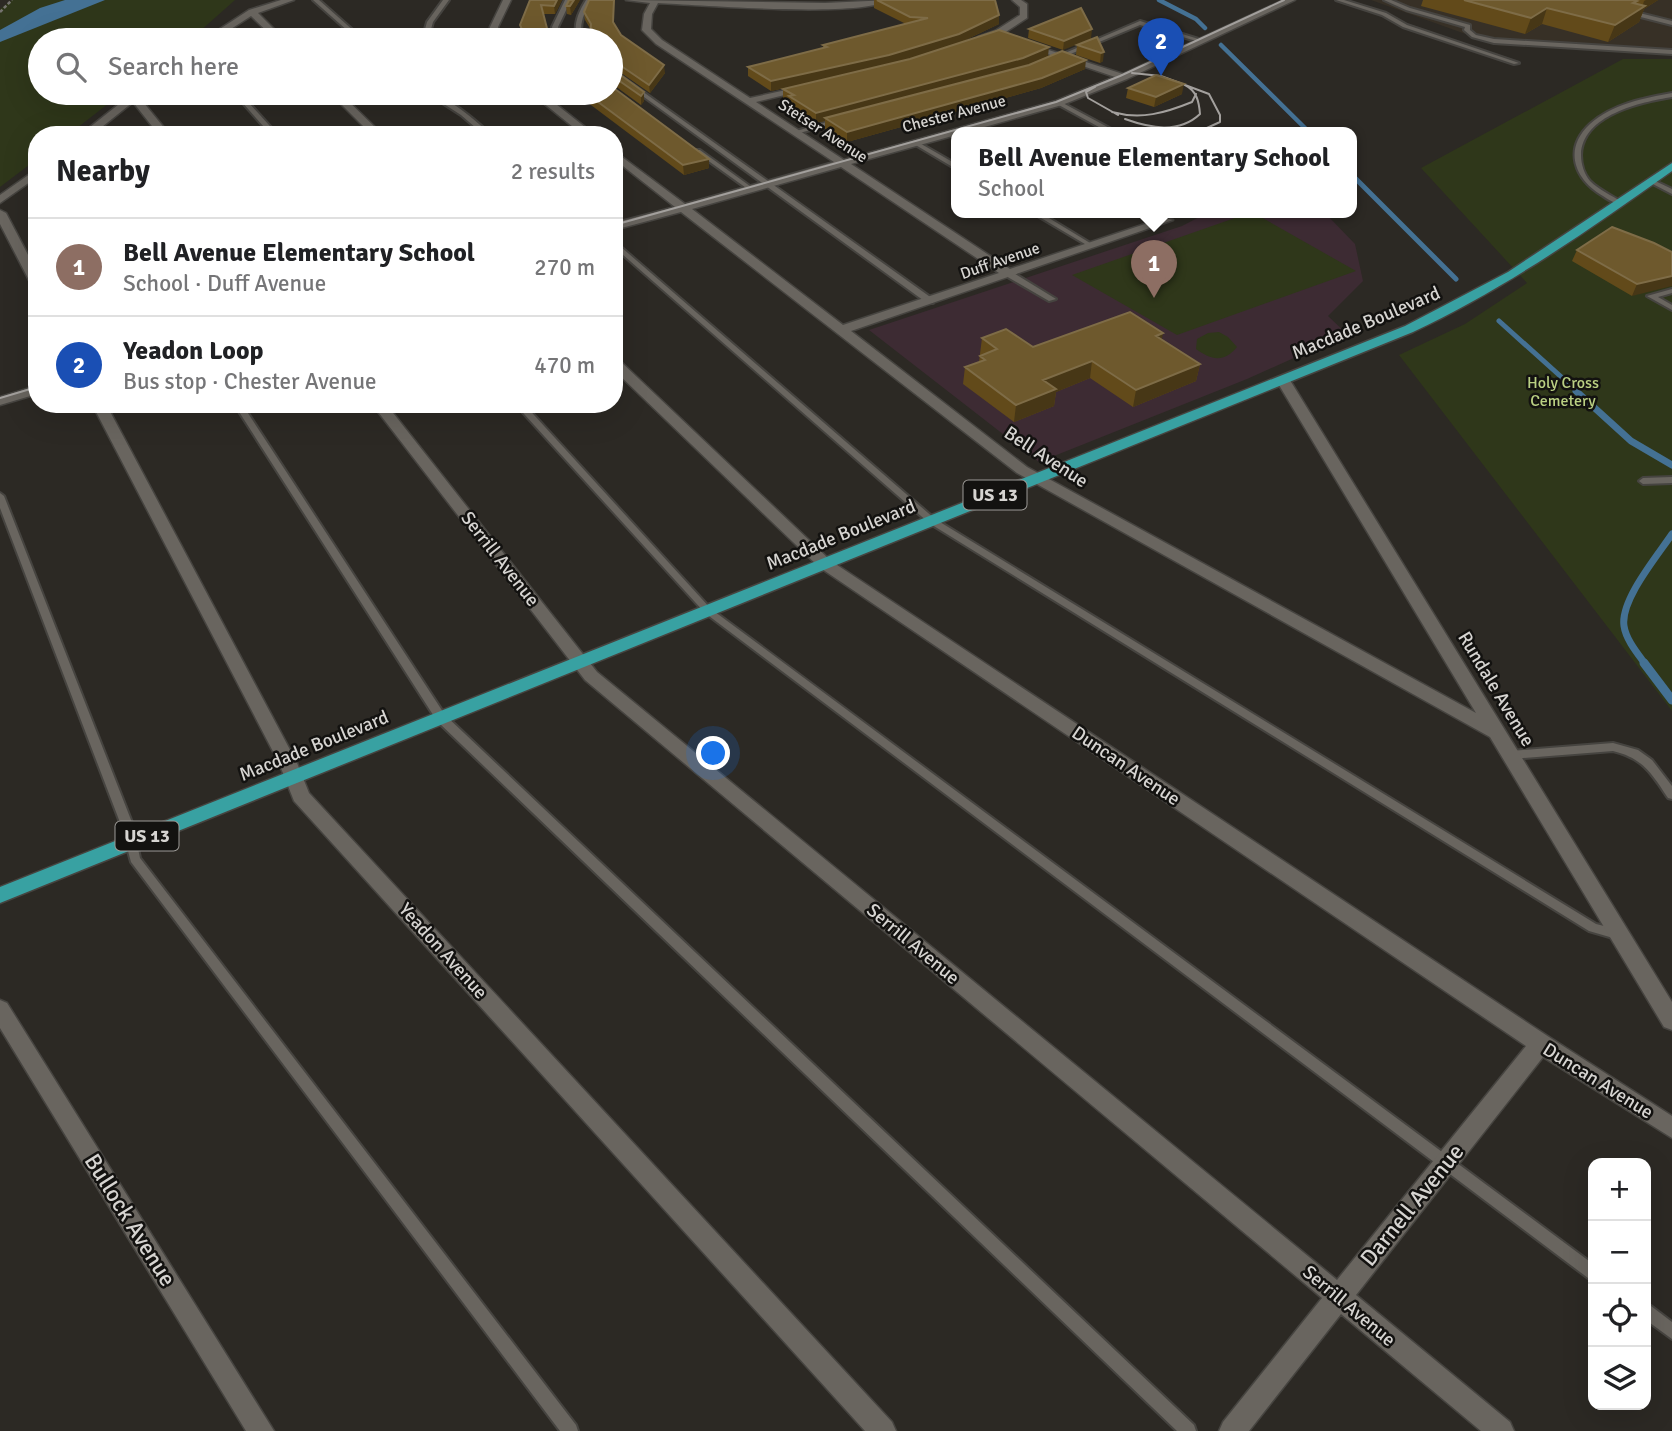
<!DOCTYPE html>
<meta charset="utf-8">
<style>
body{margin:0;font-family:Signika,sans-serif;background:#f2f2f2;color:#202124}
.controls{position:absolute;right:21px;bottom:21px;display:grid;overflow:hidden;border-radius:14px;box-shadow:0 7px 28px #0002}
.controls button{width:63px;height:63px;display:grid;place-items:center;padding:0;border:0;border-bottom:2px solid #e0e0e0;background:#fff;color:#202124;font:35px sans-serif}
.you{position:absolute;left:714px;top:754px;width:24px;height:24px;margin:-18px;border:5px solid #fff;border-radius:50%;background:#1a73e8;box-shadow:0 0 0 10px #1a73e833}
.badge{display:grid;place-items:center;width:46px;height:46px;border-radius:50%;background:#d93025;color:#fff;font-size:23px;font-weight:700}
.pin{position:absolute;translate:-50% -58px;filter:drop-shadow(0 2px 4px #0008)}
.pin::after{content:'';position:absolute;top:37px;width:24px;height:21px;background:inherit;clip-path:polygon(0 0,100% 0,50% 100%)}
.popup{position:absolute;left:951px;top:127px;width:406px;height:91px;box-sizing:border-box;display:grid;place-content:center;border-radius:14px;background:#fff;filter:drop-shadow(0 2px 5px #0005);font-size:23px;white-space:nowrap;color:#757577}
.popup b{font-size:26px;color:#202124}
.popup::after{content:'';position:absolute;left:50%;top:100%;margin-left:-14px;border:14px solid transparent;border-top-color:#fff}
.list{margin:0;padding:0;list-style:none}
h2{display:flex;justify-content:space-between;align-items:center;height:91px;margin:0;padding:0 28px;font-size:30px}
h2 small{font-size:23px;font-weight:400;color:#757577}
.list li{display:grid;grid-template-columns:46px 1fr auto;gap:21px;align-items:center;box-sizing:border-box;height:98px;padding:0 28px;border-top:2px solid #e0e0e0}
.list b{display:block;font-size:26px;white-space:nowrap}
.list p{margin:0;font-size:23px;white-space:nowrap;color:#757577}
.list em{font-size:23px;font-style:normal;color:#757577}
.icon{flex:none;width:38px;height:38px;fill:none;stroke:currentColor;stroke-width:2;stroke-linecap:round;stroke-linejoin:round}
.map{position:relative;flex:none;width:1672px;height:1431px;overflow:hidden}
.search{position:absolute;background:#fff;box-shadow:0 7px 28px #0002;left:28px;top:28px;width:595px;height:77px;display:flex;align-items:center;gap:18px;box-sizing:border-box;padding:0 24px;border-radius:38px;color:#757577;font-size:26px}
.panel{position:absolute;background:#fff;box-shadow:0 7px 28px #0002;left:28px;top:126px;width:595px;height:287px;border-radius:28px}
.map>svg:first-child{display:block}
</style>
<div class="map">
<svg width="1672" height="1431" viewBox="0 0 1672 1431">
<rect width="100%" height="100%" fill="#2c2924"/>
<path fill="#373026" d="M1371 0H1672V53L1496 45Z"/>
<path fill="#3d2b33" d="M1209 212H1324L1355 244 1363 281 1328 316 1347 334 1247 379 1039 462 869 330 1182 226Z"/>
<path fill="#2f371a" d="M12 0H235L190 40H40V93H122L68 135H37V159L0 187V9Z
M1623 59H1672V711L1399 355 1465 324 1527 283 1421 168Z
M1252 212 1356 271 1177 335 1072 275Z
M1219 332 1228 337 1237 347C1224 363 1211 360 1196 349L1197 339 1208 333Z"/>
<path fill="#447194" d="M65 0H105L0 42V30L40 8Z"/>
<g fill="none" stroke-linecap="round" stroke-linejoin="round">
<path stroke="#447194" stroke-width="4.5" d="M1159 0 1196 19 1205 28
M1221 45 1309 132"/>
<path stroke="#447194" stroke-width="5" d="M1352 175 1456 279
M1499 321 1578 392"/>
<path stroke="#447194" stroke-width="7" d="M1576 391 1631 441 1672 465
M1646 665C1638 654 1626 640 1624 626 1620 600 1658 555 1672 534"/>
<path stroke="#447194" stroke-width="9" d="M1644 663 1672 700"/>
<defs>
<path id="lane" d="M313 0H319L364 40H358Z
M443 0H449L433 22 428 40H422L427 22Z
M565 0H571L558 27 562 40H556L552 27Z
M586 0H592C584 13 578 24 583 40H577C573 25 578 13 586 0Z
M1336 0H1344L1386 13 1407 25 1519 63 1514 64 1403 27 1382 15Z
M1384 0H1391L1410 8 1470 25V30L1476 35 1494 39 1672 50V54L1494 43 1472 37 1464 30 1465 27 1406 10Z
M1627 10 1672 21V25L1625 13Z
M1140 21 1205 41 1200 42 1140 25 1056 60 1051 59Z
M611 69 933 299V303H927L611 73Z
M234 93H240L278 135H271Z
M427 93C443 92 479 123 491 135H484L461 115Z
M1672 93V97C1641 102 1582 115 1581 155 1581 164 1584 174 1590 181 1599 190 1611 195 1622 202V204C1615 204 1609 200 1603 196 1574 179 1563 149 1590 124 1612 104 1644 98 1672 93Z
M1059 101 1115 131 1116 132H1108L1057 104 1056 103Z
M837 119 839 120V122L796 134 793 132Z
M916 141 956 164V169L914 144 913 143Z
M696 150H700L754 189 749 190 696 152Z
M1651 179 1672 189V194L1649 182 1648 181Z
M1031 212H1039L1095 246 1090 247Z
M614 241 935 519 1596 924 1624 931 1626 935 1624 939 1620 940 1589 931 929 523 614 247Z
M1006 272H1012L1056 299 1049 301 1006 276Z
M1672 289V293L1658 297 1672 305V310L1647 296Z
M234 404H242L445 715 1194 1425 1196 1431H1177L437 721Z
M515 404H524L711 609 1593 1264V1280L1588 1278 705 613Z
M1672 477V483L1643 484 1639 481 1643 478Z
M0 493 4 496 133 825 140 858 576 1425 578 1431H560L131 862 121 825 0 508Z
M1613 743 1638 750 1652 760 1672 786V799L1668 798C1652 774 1643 758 1613 751L1511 759 1507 758 1506 755 1507 752 1511 751Z
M1646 1304 1651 1306 1672 1322V1339L1646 1320Z"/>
<path id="street" d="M281 0H294L258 13 285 40H276L251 16 214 40H203L249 10Z
M503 0H511L498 27 499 40H490V27Z
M626 0 825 3 890 0C860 18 701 5 658 3L652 14 651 29 662 40 750 98 809 85V89L756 102 844 160 1056 101 1115 77 1024 46V42L1123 74 1284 0H1295L1127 79 1062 105 967 132H956V135L851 164 1010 269 1163 218 1173 220 851 331 1027 467 1476 713 1276 380 1283 376 1288 377 1672 1002V1030L1664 1027 1490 737 1017 473 681 212 614 230V223L675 207 614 159V151L685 204 834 162 656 44 642 30 644 14 650 3ZM841 167 999 273 843 325 692 209Z
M1012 0H1021L1027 4V18L1001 35 978 41V37L995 31 1020 15V7Z
M133 93H144L139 97 170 135H159L133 102 92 135H80Z
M330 93H340L383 135H372Z
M531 93H542L595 135H583Z
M37 169V177L0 203V195Z
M0 210 6 213 37 272V288L31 284 0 224Z
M614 359 619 360 831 561 1549 1037 1672 1116V1138L1543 1057 1356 1295 1510 1422 1514 1431H1481L1341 1314 1249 1431H1219L1223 1422 1322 1298 585 680 372 404H386L597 672 1337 1280 1526 1046 819 567 614 370Z
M37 386V394L0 405V397Z
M92 404H106L297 763 309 793 892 1422 896 1431H865L294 801 279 763Z
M0 1000 7 1003 274 1431H246L0 1028Z"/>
<path id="primary" d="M1672 163V171C1589 230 1506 288 1413 332L0 903V887L1405 326 1508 272Z"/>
</defs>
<use href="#lane" stroke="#464440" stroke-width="4"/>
<use href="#street" stroke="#464440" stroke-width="3"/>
<use href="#primary" stroke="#464440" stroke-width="3"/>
<path stroke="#75736f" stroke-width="2.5" stroke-dasharray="3.5 2" stroke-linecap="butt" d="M0 12 12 0"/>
<use href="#lane" fill="#69655f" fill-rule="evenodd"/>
<use href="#street" fill="#69655f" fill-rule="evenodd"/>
<use href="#primary" fill="#38a1a2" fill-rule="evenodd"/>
<path stroke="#a3a09d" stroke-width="2" d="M1132 73 1161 76 1209 94 1220 115V122L1198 132
M1095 87 1086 92 1088 98 1118 115
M1112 112C1141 120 1165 113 1192 102L1196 94
M1125 119C1150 128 1179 134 1200 114 1199 102 1197 91 1185 85
M614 225 1056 102 1120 76 1284 0
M0 398 37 387"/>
</g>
<path fill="#624a1a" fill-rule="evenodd" d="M530 0H562L555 14H543L550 40H525L521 33 520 25Z
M580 0 571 15 567 14 566 6Z
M614 0V24L621 35 665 73 650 93 611 66V40L591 30 585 20 584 12Z
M874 0H995L999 24 959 43 1048 56 1085 69 1041 88 847 142 825 129V121L816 123 790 106 789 102 783 98V89L839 76 771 91 748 76V67L823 48V45L906 24 874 8ZM956 44 910 59 896 63Z
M1423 0H1658L1644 9 1639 22 1608 42 1542 24 1525 34 1421 6Z
M1081 8 1063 50 1028 38 1029 29Z
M1097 37 1103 61 1100 63 1076 55 1077 45Z
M611 68 644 92V101L641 105 611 83Z
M1128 88 1182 94 1154 107 1126 98Z
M575 93H611L709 159V168L684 175Z
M1577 250 1672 252 1632 296 1572 261Z
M982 338 1033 347 1162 340 1200 364 1196 381 1133 407 1090 378 1056 392 1054 406 1014 422 963 384 965 367 979 362Z"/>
<path fill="#473716" d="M557 0H562L555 14 554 6Z
M574 0H580L571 15 570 6Z
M1646 0H1658L1644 9 1639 22 1608 42 1615 25 1633 3 1637 1 1632 14 1642 8 1644 1Z
M1547 8 1542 24 1525 34 1531 18Z
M999 15V24L959 43 889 65 771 91V81Z
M1092 29 1091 39 1063 50 1064 41Z
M1049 47 1048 56 1022 68 825 118V121L816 123V113Z
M1104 52 1103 61 1100 63 1101 53Z
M1086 60 1085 69 1041 88 847 142V132Z
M664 65 665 73 650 93 649 85Z
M1184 84 1182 94 1154 107 1156 97Z
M644 92V101L641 105V96Z
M709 159V168L684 175 683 165Z
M1672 276V286L1632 296 1637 284Z
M1163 333 1160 350 1156 336Z
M1092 361 1090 378 1056 392 1054 406 1014 422 1016 405 1043 380Z
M1200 364 1196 381 1133 407 1136 390Z"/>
<path fill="#6e592d" stroke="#7e6c47" stroke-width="2" d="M530 0H557L554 6 541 5 550 40H527L520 25Z
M569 0H574L570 6H566Z
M589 0H614L613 22 621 35 664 65 649 85 611 59V40H590L591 24 584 12Z
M877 0H995L999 15 959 34 889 55 771 81 748 67 827 47 823 45 928 18 910 17Z
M1464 0H1633L1637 1 1633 3 1645 6 1615 25 1547 8 1531 18Z
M1081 8 1092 29 1064 41 1029 29Z
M999 30 1049 47 1023 58 816 113 789 96 794 95 783 89 910 59Z
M1097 37 1104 52 1101 53 1077 45Z
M1062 51 1086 60 1042 78 847 132 825 118 1029 65Z
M611 68 644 92 641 96 611 75Z
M1156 75 1184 84 1156 97 1128 88Z
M611 86 709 159 683 165 586 93H611Z
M1612 227 1654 243 1672 252V276L1637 284 1577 250Z
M1130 312 1163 333 1156 336 1200 364 1136 390 1092 361 1043 380 1056 389 1016 405 965 367 985 360 980 356 997 349 982 338 1006 329 1033 347Z"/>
<g text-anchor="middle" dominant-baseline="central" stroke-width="5" stroke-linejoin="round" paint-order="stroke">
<g font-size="16" fill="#d6d4d1" stroke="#131210">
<text transform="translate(954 114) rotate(-15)">Chester Avenue</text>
<text transform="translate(823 131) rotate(33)">Stetser Avenue</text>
<text transform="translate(1000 261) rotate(-19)">Duff Avenue</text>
</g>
<g font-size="16" fill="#bad083" stroke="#131210">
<text x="1563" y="383">Holy Cross<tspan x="1563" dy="18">Cemetery</tspan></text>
</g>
<g fill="#131210" stroke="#9c9a97" stroke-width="2">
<rect x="963.5" y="480.5" width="63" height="29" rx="5"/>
<rect x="115.5" y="821.5" width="63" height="29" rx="5"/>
</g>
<g font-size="18" font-weight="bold" fill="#d6d4d1">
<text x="995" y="495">US 13</text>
<text x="147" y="836">US 13</text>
</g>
<g font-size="19" fill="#d6d4d1" stroke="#131210">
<text transform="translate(1366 323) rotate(-23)">Macdade Boulevard</text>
<text transform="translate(1046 457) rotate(33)">Bell Avenue</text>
<text transform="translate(841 535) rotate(-22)">Macdade Boulevard</text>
<text transform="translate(500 559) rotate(52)">Serrill Avenue</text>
<text transform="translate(1496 689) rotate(59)">Rundale Avenue</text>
<text transform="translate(314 746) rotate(-22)">Macdade Boulevard</text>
<text transform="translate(1126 766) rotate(34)">Duncan Avenue</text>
<text transform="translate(913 944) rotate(40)">Serrill Avenue</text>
<text transform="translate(443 951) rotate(48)">Yeadon Avenue</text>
<text transform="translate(1598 1081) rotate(32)">Duncan Avenue</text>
<text transform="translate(1349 1306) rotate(40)">Serrill Avenue</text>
</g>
<g font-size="23" fill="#d6d4d1" stroke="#131210">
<text transform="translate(1412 1205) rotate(-51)">Darnell Avenue</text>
<text transform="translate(130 1220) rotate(58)">Bullock Avenue</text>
</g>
</g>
</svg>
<div class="controls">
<button>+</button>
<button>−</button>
<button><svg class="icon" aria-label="locate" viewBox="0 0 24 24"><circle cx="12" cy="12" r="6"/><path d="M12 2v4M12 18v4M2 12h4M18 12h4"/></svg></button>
<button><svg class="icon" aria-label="layers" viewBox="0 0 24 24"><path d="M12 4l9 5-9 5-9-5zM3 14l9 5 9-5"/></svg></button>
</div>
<div class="you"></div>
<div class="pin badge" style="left:1154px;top:298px;background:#8d6e63">1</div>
<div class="popup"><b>Bell Avenue Elementary School</b>School</div>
<div class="pin badge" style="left:1161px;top:76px;background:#1a4fb4">2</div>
<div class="search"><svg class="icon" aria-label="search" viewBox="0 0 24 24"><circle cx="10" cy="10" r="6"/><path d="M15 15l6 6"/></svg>Search here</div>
<section class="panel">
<h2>Nearby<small>2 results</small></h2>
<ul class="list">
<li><span class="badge" style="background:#8d6e63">1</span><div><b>Bell Avenue Elementary School</b><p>School · Duff Avenue</p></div><em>270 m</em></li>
<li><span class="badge" style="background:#1a4fb4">2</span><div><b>Yeadon Loop</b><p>Bus stop · Chester Avenue</p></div><em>470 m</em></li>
</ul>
</section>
</div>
